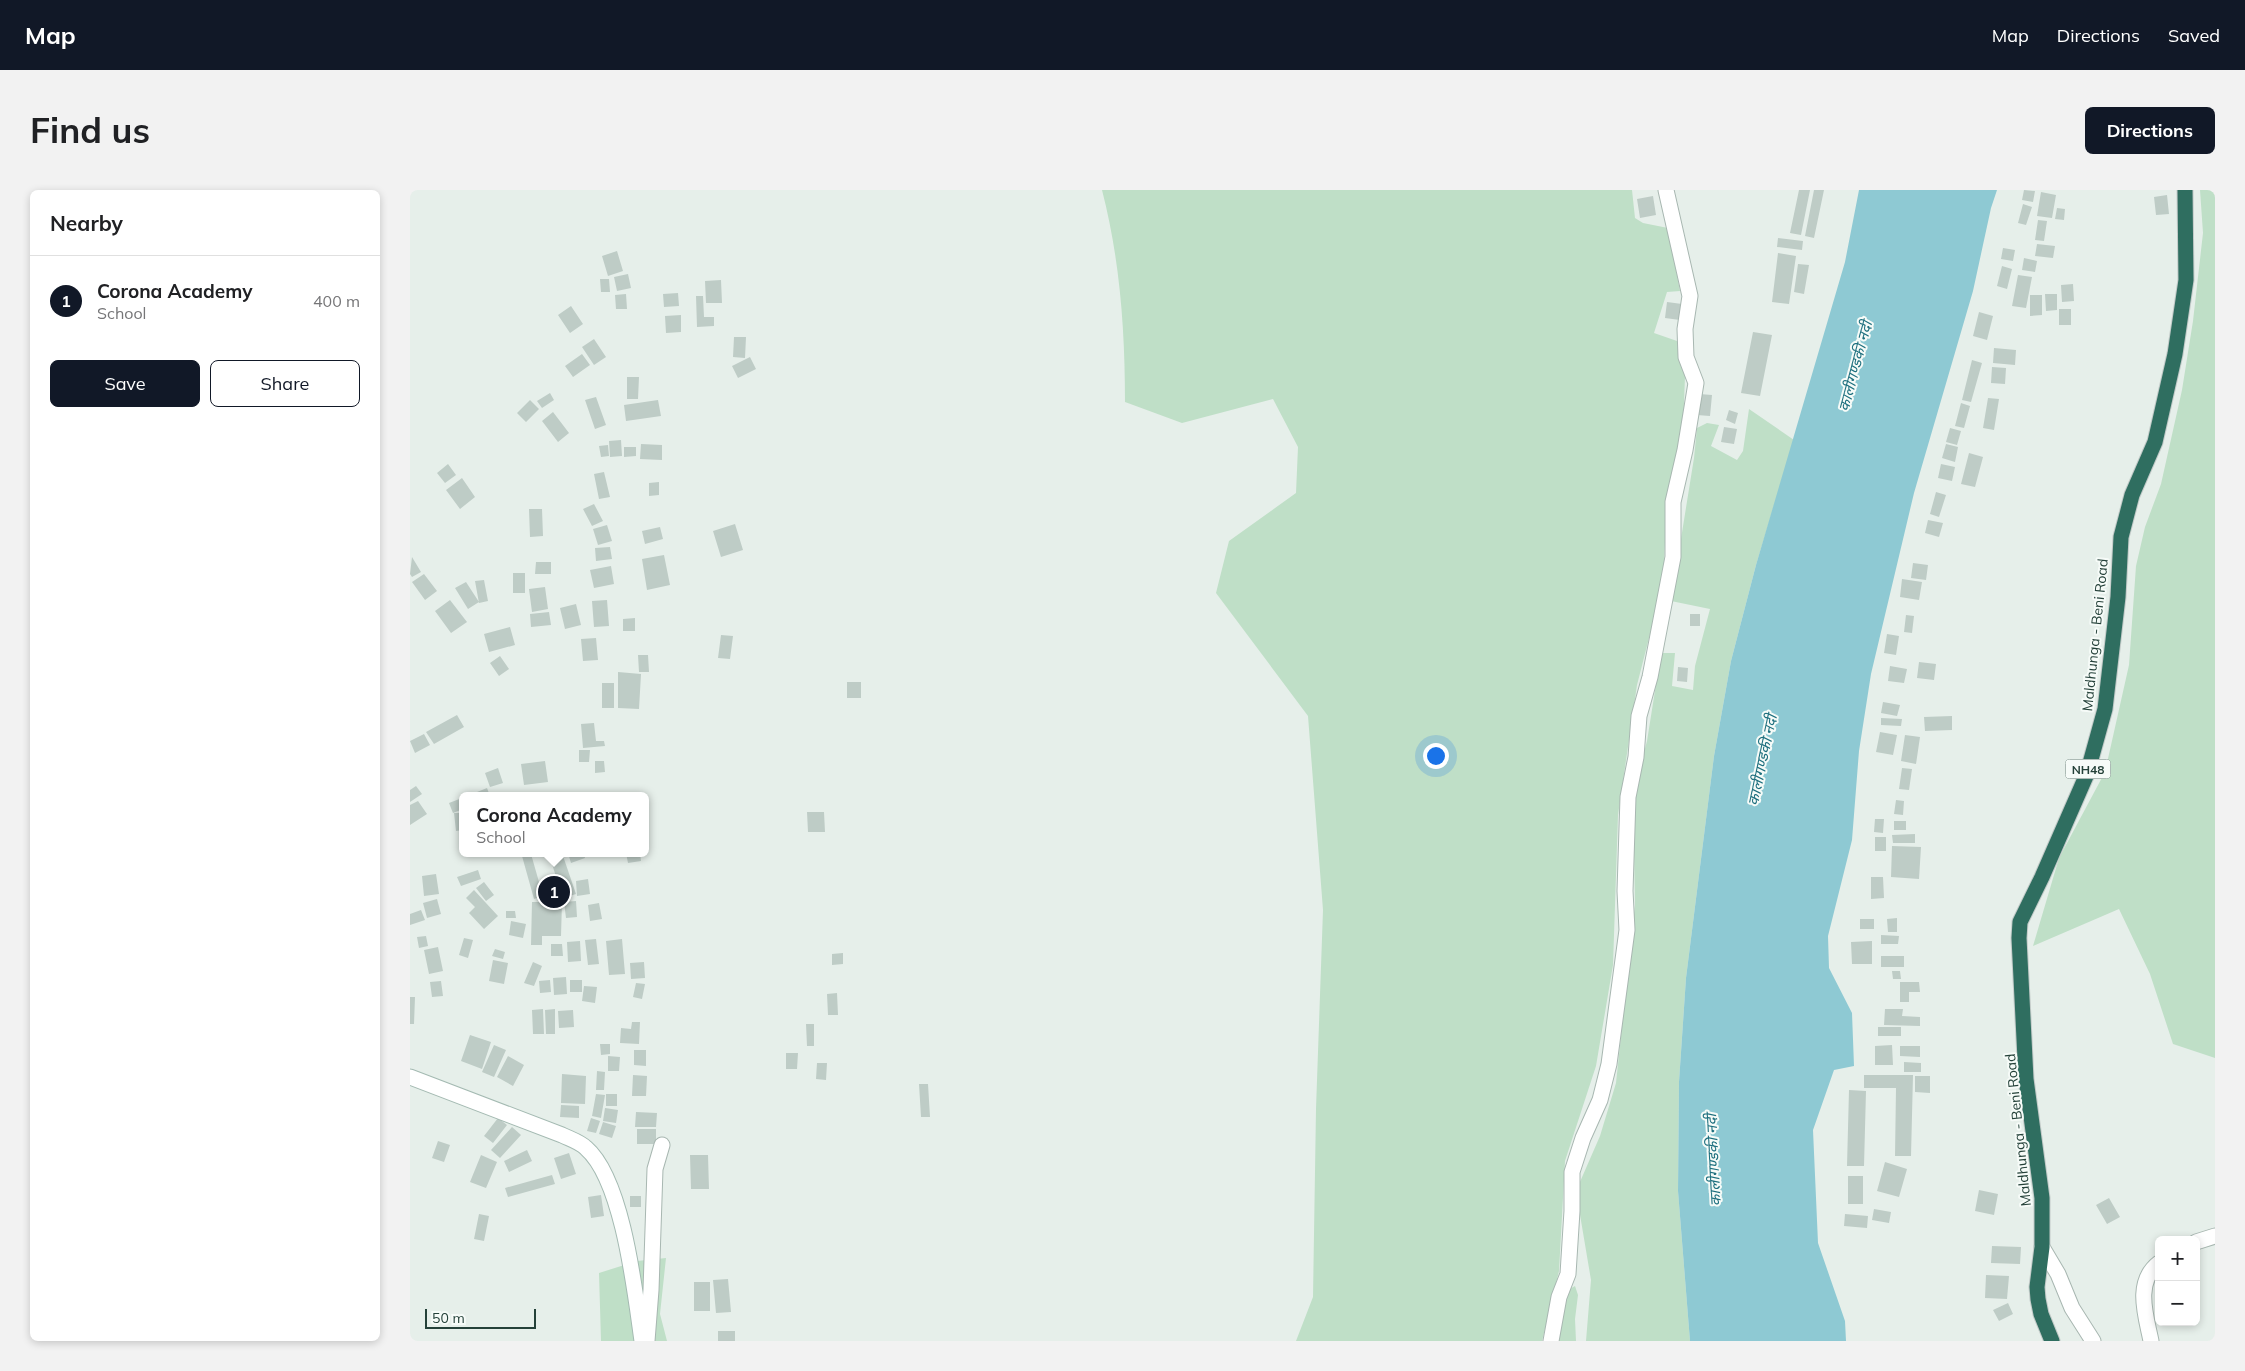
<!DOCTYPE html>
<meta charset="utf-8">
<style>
body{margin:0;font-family:Mulish,"Noto Sans Devanagari",sans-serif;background:#f2f2f2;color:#202124}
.controls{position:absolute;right:15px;bottom:15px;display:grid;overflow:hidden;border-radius:8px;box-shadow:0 2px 8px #0003}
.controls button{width:45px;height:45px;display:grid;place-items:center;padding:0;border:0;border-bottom:1px solid #e0e0e0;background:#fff;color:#202124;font:25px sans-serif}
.scale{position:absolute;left:15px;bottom:12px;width:111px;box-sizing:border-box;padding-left:5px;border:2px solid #244139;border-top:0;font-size:14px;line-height:18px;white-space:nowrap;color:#244139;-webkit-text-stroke:4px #f6fbf8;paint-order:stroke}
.you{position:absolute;left:1025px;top:565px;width:18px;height:18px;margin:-12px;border:4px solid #fff;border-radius:50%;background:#1a73e8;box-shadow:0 0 0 8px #1a73e833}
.badge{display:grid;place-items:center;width:32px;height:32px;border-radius:50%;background:#111827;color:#fff;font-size:16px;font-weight:700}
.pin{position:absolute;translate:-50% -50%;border:2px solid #fff;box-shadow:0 1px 5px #0006}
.popup{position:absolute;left:49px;top:602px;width:190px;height:65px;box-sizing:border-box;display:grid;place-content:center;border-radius:8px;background:#fff;filter:drop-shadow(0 1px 4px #0005);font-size:16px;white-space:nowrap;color:#757577}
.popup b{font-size:19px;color:#202124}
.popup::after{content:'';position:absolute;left:50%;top:100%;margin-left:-10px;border:10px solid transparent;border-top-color:#fff}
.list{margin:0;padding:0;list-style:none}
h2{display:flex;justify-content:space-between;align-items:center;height:65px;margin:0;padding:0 20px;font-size:21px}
h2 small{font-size:16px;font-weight:400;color:#757577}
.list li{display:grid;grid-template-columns:32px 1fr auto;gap:15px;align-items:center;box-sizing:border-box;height:90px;padding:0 20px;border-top:1px solid #e0e0e0}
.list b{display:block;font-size:19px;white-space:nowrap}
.list p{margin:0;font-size:16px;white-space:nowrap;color:#757577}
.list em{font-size:16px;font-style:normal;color:#757577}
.actions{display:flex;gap:10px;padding:15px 20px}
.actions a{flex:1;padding:11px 0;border:1px solid #111827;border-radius:8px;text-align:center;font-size:18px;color:#111827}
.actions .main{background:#111827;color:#fff}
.map{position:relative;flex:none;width:1805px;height:1151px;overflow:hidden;border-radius:8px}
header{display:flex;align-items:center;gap:30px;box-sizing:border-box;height:70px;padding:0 25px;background:#111827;color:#fff}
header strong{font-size:24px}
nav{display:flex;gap:28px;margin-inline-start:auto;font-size:18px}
.intro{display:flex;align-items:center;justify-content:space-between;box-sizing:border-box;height:120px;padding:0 30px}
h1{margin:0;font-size:35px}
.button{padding:12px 22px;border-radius:8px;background:#111827;color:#fff;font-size:18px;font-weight:700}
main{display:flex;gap:30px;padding:0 30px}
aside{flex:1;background:#fff;border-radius:8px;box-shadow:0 2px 8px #0003}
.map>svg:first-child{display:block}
</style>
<header>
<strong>Map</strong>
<nav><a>Map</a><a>Directions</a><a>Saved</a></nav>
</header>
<div class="intro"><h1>Find us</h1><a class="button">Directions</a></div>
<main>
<aside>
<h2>Nearby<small></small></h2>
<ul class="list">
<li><span class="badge">1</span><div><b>Corona Academy</b><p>School</p></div><em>400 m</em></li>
</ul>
<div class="actions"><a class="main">Save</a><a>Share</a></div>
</aside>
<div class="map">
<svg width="1805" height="1151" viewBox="0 0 1805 1151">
<rect width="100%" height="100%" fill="#e6efea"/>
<path fill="#bfdfc7" d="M692 0H1222L1225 28 1233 33 1258 38 1270 101 1257 102 1244 143 1267 151 1275 186 1273 240 1257 312 1253 393 1227 495 1208 625 1203 775 1186 876 1155 971 1149 1081 1132 1151H886L903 1107 906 919 913 720 898 526 806 403 819 351 886 303 888 257 863 209 772 233 715 212C715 140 710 70 692 0Z
M1790 0H1805V868L1763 854 1740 784 1709 719 1623 756 1649 668 1695 582 1719 475 1726 376 1735 337 1751 294 1772 200 1783 131 1793 43Z
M1339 219 1384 250 1346 375 1321 471 1304 566 1276 788 1269 892 1268 1001 1280 1151H1176L1181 1090 1166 1001 1190 946 1206 893 1225 715 1223 603 1237 551 1251 463H1265L1262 496 1283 500 1285 476 1300 419 1261 411 1284 268 1287 238 1297 233 1309 235 1301 256 1327 270 1333 261Z
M256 1068 250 1124 257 1151H191L189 1083 227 1071Z
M1165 1096 1168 1105 1165 1129 1166 1151H1148L1158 1100Z"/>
<path fill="#8ec9d3" d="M1449 0H1587L1581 18 1563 101 1504 303 1461 484 1449 561 1442 650 1418 746 1419 778 1442 823 1444 876 1424 880 1403 940 1408 1053 1435 1131 1436 1151H1280L1268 1001 1269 892 1276 788 1304 566 1321 471 1346 375 1435 72Z"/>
<path fill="#beccc6" d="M1389 0H1400L1391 45 1380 43Z
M1404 0H1414L1404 48 1395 46Z
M1614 0 1625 1 1623 12 1612 10Z
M1631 2 1646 5 1642 28 1627 26Z
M1757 5 1759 24 1746 25 1744 7Z
M1243 6 1246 25 1230 28 1227 9Z
M1613 14 1622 17 1616 35 1608 33Z
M1647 18 1655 19 1654 30 1645 29Z
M1628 30 1637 31 1634 51 1625 50Z
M1368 48 1393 51 1392 60 1367 57Z
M1627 54 1645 56 1643 68 1625 66Z
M1593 58 1605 60 1603 71 1591 69Z
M207 61 213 81 198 86 192 66Z
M1368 63 1386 66 1379 114 1362 112Z
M1614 68 1627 71 1625 82 1612 80Z
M1388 74 1399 75 1394 104 1384 102Z
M1592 76 1602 79 1597 99 1587 96Z
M218 84 221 98 207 101 204 87Z
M1608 85 1622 87 1616 118 1602 116Z
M190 89H199L200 102H191Z
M311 90 312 113H296L295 91Z
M1663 94 1664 111 1652 112 1651 95Z
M268 103 269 116 254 117 253 104Z
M216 104 217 119H206L205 105Z
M1635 104H1647V120L1636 121Z
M1620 105H1632V125L1620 126Z
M286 106H293L294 127H304V136L287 137Z
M1257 112 1272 114 1270 130 1255 128Z
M161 116 173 134 160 143 148 125Z
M1649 119H1661V135H1649Z
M1569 122 1583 126 1577 150 1563 146Z
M271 125V142L256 143 255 126Z
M1343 142 1362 145 1350 206 1331 203Z
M324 147H336L335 168 323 167Z
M184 149 196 167 184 175 172 157Z
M1584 158 1606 160 1605 175 1583 173Z
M172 164 180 175 163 187 155 176Z
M340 167 346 179 328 188 322 176Z
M1562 170 1572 173 1561 212 1552 210Z
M1582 177 1596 178 1595 194 1581 193Z
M217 187H229L228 209H217Z
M140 203 144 210 132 218 127 211Z
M1289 204 1302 205 1300 226 1287 225Z
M186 207 196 235 185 239 175 210Z
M1578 208 1589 209 1584 240 1573 238Z
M120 210 129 219 116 232 107 223Z
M248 210 251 226 216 231 214 215Z
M1551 213 1560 216 1554 238 1545 236Z
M1319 220 1328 223 1325 234 1316 230Z
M143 222 159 243 148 252 132 231Z
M1314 237 1327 239 1324 254 1311 252Z
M1540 238 1551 241 1547 255 1536 252Z
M211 250 212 266 200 267 199 251Z
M231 254 252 255V270L230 269Z
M1536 254 1548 257 1545 272 1532 268Z
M198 255 199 266 191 267 189 256Z
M214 257H226V266L214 267Z
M1559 263 1573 267 1565 297 1551 294Z
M38 274 46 285 35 293 27 283Z
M1531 274 1545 277 1542 291 1528 288Z
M194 282 200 307 189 309 184 284Z
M52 288 65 307 50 319 36 300Z
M249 292V305L239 306V293Z
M1526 302 1536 305 1529 327 1520 324Z
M184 314 193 331 182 336 173 319Z
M119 319H132L133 346 120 347Z
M1518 330 1533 333 1529 347 1515 343Z
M325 334 333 360 311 367 303 341Z
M197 335 202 351 188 355 183 339Z
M250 337 253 349 235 354 232 341Z
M200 357 202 369 186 371 185 358Z
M254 365 260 395 237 400 232 369Z
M2 367 11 382 2 387 0 384Z
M126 372H141V384H125Z
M1503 373 1518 375 1516 390 1501 388Z
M201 376 204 394 184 398 180 380Z
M103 383H115V403H103Z
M14 384 27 401 15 410 2 392Z
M1492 389 1512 392 1509 410 1490 407Z
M74 390 78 411 69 413 65 391Z
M56 392 69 412 58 419 45 398Z
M135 397 138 419 122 422 119 399Z
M40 410 57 432 41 443 25 421Z
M197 410 199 436 184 437 182 411Z
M166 414 171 435 155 439 150 418Z
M139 422 141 435 121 437 120 424Z
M1280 424H1290V436H1280Z
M1496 425 1504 426 1502 443 1494 442Z
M225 428V441H213V429Z
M100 437 105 455 79 462 74 444Z
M1477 444 1489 446 1486 465 1474 463Z
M311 445 323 446 320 469 308 468Z
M186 448 188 470 173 471 171 449Z
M228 465H238L239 482H229Z
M90 466 99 479 89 486 80 473Z
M1509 472 1526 474 1524 490 1507 488Z
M1480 476 1497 479 1494 493 1478 491Z
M1268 477 1278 478 1277 492 1267 491Z
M208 482 231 484 229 519 208 518Z
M437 492H451V508H437Z
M192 493H204V518H192Z
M1473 512 1490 515 1487 526 1471 523Z
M47 525 54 537 24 554 16 542Z
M1542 526V540L1515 541 1514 527Z
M1471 528 1492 529 1491 536 1471 535Z
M184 533 186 551H194L195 556 173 558 171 534Z
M1470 542 1487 545 1483 565 1466 562Z
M14 544 20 555 5 563 0 551Z
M1495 545 1510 547 1506 574 1491 571Z
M169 560H180L179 572H169Z
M135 571 138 592 114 595 111 574Z
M185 571H194L195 582 185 583Z
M88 578 93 593 80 597 75 583Z
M1492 578 1502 579 1499 600 1489 599Z
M6 596 12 604 0 612V600Z
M77 598 80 606H57Z
M52 608 53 619 43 623 39 613Z
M1486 610 1494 611 1493 625 1484 624Z
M8 611 17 624 0 635V615Z
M397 622H414L415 642H398Z
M44 623H53V640L46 641Z
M1465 629H1474L1473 643 1464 642Z
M1484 631H1496V640H1484Z
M1505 644V653H1483L1482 645Z
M1465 647H1476V661H1465Z
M1482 656 1511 657 1509 689 1481 687Z
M145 663H152L166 704 153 708 139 665Z
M158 663H174L175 668 161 673Z
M216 663H230L231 671 218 673Z
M121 664 133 706 124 709 112 666Z
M68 680 71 689 51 696 47 687Z
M26 684 29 704 14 706 12 686Z
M1461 687H1473L1474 708 1461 709Z
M178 689 180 704 167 706 166 691Z
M74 692 84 705 76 711 66 698Z
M64 700 88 726 74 739 59 723 65 717 56 708Z
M27 709 31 724 17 728 13 713Z
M166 711 167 727 156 728 154 712Z
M122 712H152L151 746H132V755H121Z
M189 713 192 729 180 731 178 715Z
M11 720 15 730 0 735V724Z
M96 721H105L106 728H96Z
M1487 728V742H1478L1477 729Z
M1450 729H1464V739H1450Z
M101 731 116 734 113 748 99 745Z
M1471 745 1489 746 1488 754H1471Z
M16 746 18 756 9 758 7 747Z
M54 748 63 750 58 768 49 765Z
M186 749 189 774 178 775 175 750Z
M212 749 215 784 199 785 196 751Z
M170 751 171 771 158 772 157 752Z
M1462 751V774H1442L1441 752Z
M141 754H152L153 766H141Z
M28 757 33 781 19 784 14 760Z
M85 759 95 762 93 769 82 766Z
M433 763V774L422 775V764Z
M1471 766H1494V777H1471Z
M83 770 98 773 94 794 79 791Z
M123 772 132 776 124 796 114 793Z
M234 772 235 788 221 789 220 773Z
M1482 781H1490L1491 789H1483Z
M156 787 157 804 144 805 143 788Z
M140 790 141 802 130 803 129 791Z
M160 790H172V802H160Z
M31 791 33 806 22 807 20 792Z
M1490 792H1509L1510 802H1499V812H1490Z
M226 793 235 794 232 809 223 807Z
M174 796 187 797 185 813 172 811Z
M427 803 428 825H418L417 804Z
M0 807H5L4 834H0Z
M133 819 134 844H123L122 820Z
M145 819V844H136L135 820Z
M1475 819H1493L1492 826 1510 827V836L1474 835Z
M163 820 164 837 149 838 148 821Z
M222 832H230L229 854 210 853 211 838 221 839Z
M396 834H404V856H397Z
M1468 837H1491V846H1468Z
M60 845 81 852 72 879 51 871Z
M190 854H200V864L191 865Z
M84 855 96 860 84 887 72 882Z
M1482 855 1483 875H1465V856Z
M1490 856H1510V867L1490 866Z
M224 860H236V876L224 875Z
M376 863H388L387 879H376Z
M98 866 114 875 103 896 87 887Z
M198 866 210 867 209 881H198Z
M1494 872 1511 873V882H1494Z
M407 873H417L416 890 406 889Z
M187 881 195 882 194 900H186Z
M152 884 176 886 175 914 151 913Z
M223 885 237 886 236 906H222Z
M1454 885H1503L1501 966H1485L1486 898H1454Z
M1505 886H1520V903L1505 902Z
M509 894H518L520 927H511Z
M1439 900 1456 901 1454 976H1437Z
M186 904 195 905 191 928 182 926Z
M196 904H207V916H196Z
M151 915 169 916V928L150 927Z
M195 918 208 920 206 933 193 931Z
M226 922 247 923 246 937H225Z
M88 928 97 935 83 953 74 946Z
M181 928 190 931 186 943 177 941Z
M193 932 206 936 202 948 189 944Z
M102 937 111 945 90 968 81 960Z
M227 939H246V954H227Z
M28 951 40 955 34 972 22 968Z
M117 960 122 971 99 982 94 971Z
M159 963 166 984 151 989 144 968Z
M71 965 87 972 76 998 60 992Z
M280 965H298L299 999H281Z
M1475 972 1497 979 1489 1007 1467 1001Z
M142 985 145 994 98 1007 95 998Z
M1438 986H1453V1014H1438Z
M1569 1000 1588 1004 1584 1025 1565 1021Z
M191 1005 194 1026 181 1028 178 1007Z
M220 1006H231V1017H220Z
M1699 1008 1710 1027 1697 1034 1686 1015Z
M1464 1019 1481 1022 1479 1033 1462 1030Z
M69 1024 79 1026 74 1051 64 1049Z
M1435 1024 1458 1026 1457 1038 1434 1036Z
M1582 1056 1611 1057 1610 1074 1581 1073Z
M1576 1085 1599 1086 1597 1109 1575 1108Z
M318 1089 321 1122 306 1123 303 1090Z
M284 1092H300V1121H284Z
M1598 1113 1603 1124 1589 1131 1583 1120Z
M308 1141H325V1151H308Z"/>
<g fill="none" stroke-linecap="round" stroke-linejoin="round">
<defs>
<path id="street" d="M1786 1052 1805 1046
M1632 1057 1648 1084 1662 1118 1683 1151
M237 1151 241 1100 245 979 252 955
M1141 1151 1149 1107 1158 1084 1162 1021V982L1173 948 1190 910 1199 874 1217 740 1215 701 1218 607 1226 567 1229 526 1240 487 1263 367V312L1275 260 1286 193 1276 167 1275 139 1280 106 1256 0
M1741 1151C1736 1126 1724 1092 1749 1073"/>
<path id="secondary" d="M0 887 152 945C160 949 170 952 176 958 213 990 225 1102 232 1151"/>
<path id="highway" d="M1642 1151 1631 1124 1628 1109 1627 1097 1632 1057V1008L1616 889 1609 748 1610 732 1632 687 1677 584 1695 519 1708 407 1711 347 1722 305 1745 252 1765 164 1776 90 1775 0"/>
</defs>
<use href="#street" stroke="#a8b7b1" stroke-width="17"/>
<use href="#secondary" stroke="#a4bab2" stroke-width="17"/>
<use href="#highway" stroke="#c2cac8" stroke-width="17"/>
<use href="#street" stroke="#fff" stroke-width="15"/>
<use href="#secondary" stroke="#fff" stroke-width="15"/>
<use href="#highway" stroke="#2f6e60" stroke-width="15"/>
</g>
<g text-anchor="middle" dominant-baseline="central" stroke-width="4" stroke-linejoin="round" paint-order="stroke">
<rect fill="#f6fbf8" stroke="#637972" stroke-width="1" x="1655.5" y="569.5" width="45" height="19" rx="4"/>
<g font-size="12" font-weight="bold" fill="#244139">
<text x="1678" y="579">NH48</text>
</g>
<g font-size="14" fill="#244139" stroke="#f6fbf8">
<text transform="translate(1685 445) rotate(-84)">Maldhunga - Beni Road</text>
<text transform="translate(1608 940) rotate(-96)">Maldhunga - Beni Road</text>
</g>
<g font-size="15" font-style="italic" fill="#1d6f7e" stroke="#f6fbf8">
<text transform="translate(1445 176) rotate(-75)">कालीगण्डकी नदी</text>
<text transform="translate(1352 570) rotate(-78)">कालीगण्डकी नदी</text>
<text transform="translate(1303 970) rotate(-93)">कालीगण्डकी नदी</text>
</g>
</g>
</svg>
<div class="controls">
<button>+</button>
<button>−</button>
</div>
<div class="scale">50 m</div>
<div class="you"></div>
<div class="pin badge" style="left:144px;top:702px">1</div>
<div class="popup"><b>Corona Academy</b>School</div>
</div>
</main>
